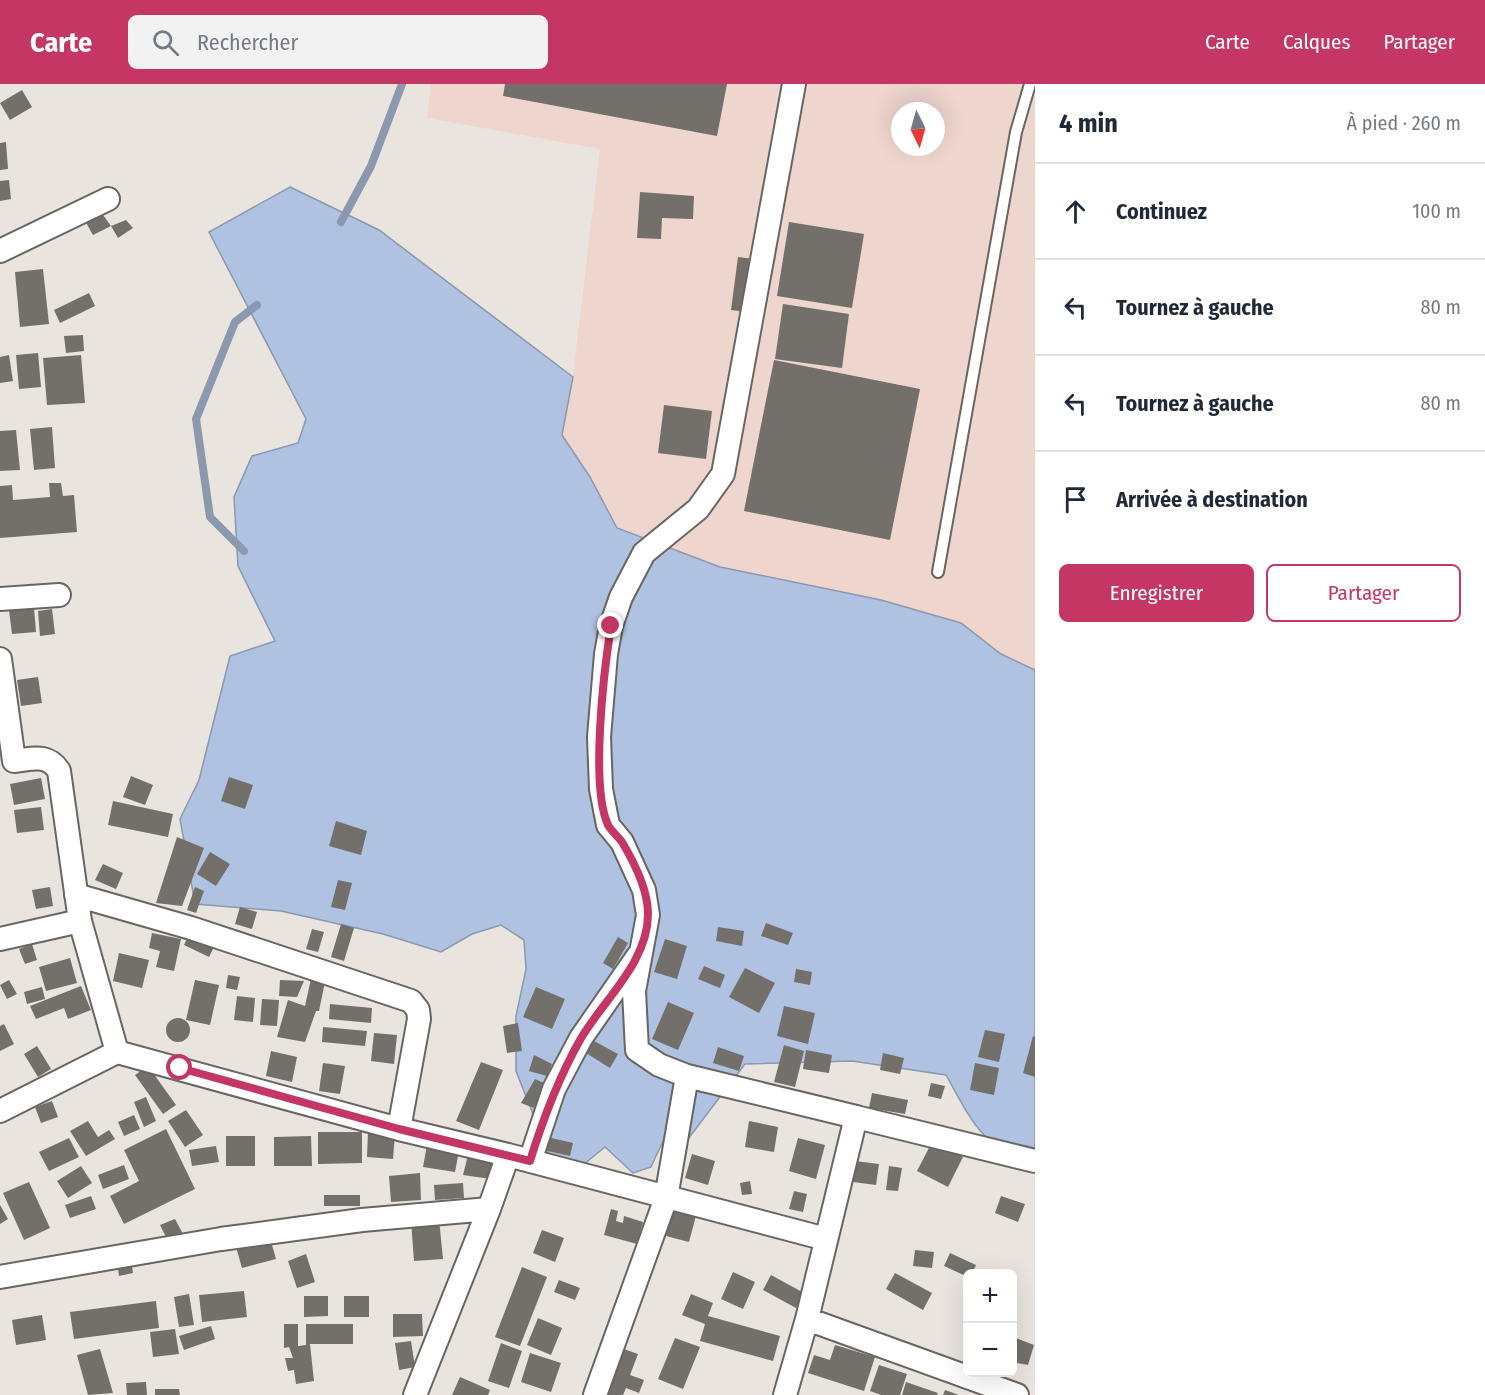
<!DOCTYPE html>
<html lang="fr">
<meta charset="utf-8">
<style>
body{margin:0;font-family:"Fira Sans Condensed",sans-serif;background:#f2f2f3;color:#1f2937}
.controls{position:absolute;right:18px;bottom:18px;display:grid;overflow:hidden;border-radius:9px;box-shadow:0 6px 24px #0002}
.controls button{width:54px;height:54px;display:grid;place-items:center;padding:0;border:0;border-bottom:2px solid #e0e1e3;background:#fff;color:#1f2937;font:30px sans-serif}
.compass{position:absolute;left:891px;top:18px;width:54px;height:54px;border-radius:50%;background:#fff;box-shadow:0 6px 24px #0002;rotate:175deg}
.stop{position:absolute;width:18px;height:18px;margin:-14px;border:4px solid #c43663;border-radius:50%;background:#fff}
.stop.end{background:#c43663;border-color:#fff;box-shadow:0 2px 6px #0008}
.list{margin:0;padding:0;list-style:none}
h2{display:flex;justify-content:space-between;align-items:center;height:78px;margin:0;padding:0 24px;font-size:26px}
h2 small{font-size:20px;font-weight:400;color:#747a83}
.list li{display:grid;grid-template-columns:39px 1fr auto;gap:18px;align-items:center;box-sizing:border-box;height:96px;padding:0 24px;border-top:2px solid #e0e1e3}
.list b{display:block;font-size:22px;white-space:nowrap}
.list em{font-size:20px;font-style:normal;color:#747a83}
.actions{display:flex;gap:12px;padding:18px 24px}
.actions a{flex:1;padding:14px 0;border:2px solid #c43663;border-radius:9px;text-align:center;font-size:21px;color:#c43663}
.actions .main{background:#c43663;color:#fff}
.icon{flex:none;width:33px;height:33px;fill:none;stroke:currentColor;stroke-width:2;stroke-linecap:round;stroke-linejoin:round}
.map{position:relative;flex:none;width:1035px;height:1311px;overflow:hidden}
header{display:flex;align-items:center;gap:36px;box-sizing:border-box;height:84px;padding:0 30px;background:#c43663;color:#fff}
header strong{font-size:28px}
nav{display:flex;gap:33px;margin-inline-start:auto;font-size:21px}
.search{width:420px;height:54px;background:#f2f2f3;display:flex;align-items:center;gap:15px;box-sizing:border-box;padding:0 21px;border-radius:9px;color:#747a83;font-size:22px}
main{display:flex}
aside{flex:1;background:#fff}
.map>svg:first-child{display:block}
</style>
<header>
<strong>Carte</strong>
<div class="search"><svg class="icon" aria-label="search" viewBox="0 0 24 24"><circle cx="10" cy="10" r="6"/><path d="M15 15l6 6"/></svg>Rechercher</div>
<nav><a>Carte</a><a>Calques</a><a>Partager</a></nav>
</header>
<main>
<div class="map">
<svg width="1035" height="1311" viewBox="0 0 1035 1311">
<rect width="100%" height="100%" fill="#e9e4de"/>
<path fill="#eed5ce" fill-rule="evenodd" d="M431 0H1035V586L1001 570 961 539 881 516 720 483 617 444 590 393 562 351 573 292 600 65 427 34ZM900 27H936V63H900Z"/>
<path fill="#afc2e1" stroke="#8b98ad" stroke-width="1.5" d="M290 103 379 146 573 293 562 351 590 393 617 444 720 483 881 516 961 539 1001 570 1035 586V1078C981 1065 971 1035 946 991L852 977 745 980 688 1055H664L651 1083 633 1089 605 1063 573 1089 552 1078 516 987V932L526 885 524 856 501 841 472 850 441 868 383 850 281 827 195 820 180 735 199 696 230 572 275 557 238 482 234 413 252 372 298 359 306 335 209 148Z"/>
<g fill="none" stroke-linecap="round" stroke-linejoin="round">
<path stroke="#8b98ad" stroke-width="8" d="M341 138 371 82 402 0
M244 467 210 433 196 335 235 238 257 221"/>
</g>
<path fill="#736f6a" d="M505 0H727L717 52 503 12Z
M22 6 32 23 10 36 0 19Z
M6 58 8 85 0 86V59Z
M9 96 11 115 0 117V97Z
M640 108 694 112 693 135 662 134 661 155 637 154Z
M101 128 111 142 93 151 85 137Z
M126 136 133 144 118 154 111 142Z
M789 138 864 150 852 224 777 212Z
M738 173 754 175 746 228 731 226Z
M43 185 49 240 20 243 15 188Z
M89 209 95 222 60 239 54 226Z
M783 220 849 230 842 284 775 275Z
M83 251 84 267 66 269 64 252Z
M38 269 41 303 19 305 16 271Z
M9 271 13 297 0 299V273Z
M81 271 85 319 47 321 43 274Z
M774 276 920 305 890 456 744 427Z
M664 321 712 327 706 375 658 369Z
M52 343 55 384 34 386 30 345Z
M16 346 20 386 0 387V347Z
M49 399H61L63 412 74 411 77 448 0 454V402L12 401 13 416 50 413Z
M34 524 36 548 12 550 9 526Z
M52 525 55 550 40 552 38 527Z
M38 593 42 619 21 622 17 596Z
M131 692 153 701 145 721 123 713Z
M229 693 253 701 245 725 221 717Z
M41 694 45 715 14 721 10 700Z
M113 717 173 730 168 753 108 741Z
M41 723 44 746 17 749 14 726Z
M336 737 367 747 361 771 329 762Z
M177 753 204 764 182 822 156 819Z
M210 768 230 780 216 802 197 790Z
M103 780 123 789 116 805 95 796Z
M338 796 352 799 345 826 331 823Z
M50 803 53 822 36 825 32 806Z
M195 803 204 807 196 829 187 826Z
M240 823 257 828 252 845 235 840Z
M766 839 793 849 788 861 761 852Z
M341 840 354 844 344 877 331 873Z
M718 843 744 847 742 862 716 857Z
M312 845 324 848 318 868 306 865Z
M191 846 216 859 209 873 184 861Z
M152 849 181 855 174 887 156 883 160 867 149 864Z
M618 853 628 859 613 885 603 879Z
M665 855 687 862 677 895 654 888Z
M32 860 37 876 25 880 19 865Z
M119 869 149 876 142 904 113 897Z
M70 874 77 899 46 907 39 883Z
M704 882 725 891 720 904 698 895Z
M745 884 775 899 759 929 729 913Z
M796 885 812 888 810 901 794 898Z
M312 890 326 893 319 927H316L305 958 277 953 288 916 305 922Z
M228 891 240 893 237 906 226 904Z
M9 896 17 910 7 915 0 901Z
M195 896 219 901 210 941 186 936Z
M280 896 304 897 297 913 279 912Z
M81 902 91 926 68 935 64 924 36 935 30 922Z
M42 903 45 915 27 920 24 908Z
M536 903 565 915 552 945 523 933Z
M237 912 255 914 253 938 234 936Z
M262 915 279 916 277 942 260 941Z
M668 918 694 929 678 966 652 955Z
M330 920 372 924 371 939 329 935Z
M784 922 815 929 808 960 777 952Z
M166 946a12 12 0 1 1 24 0a12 12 0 1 1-24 0Z
M518 939 522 967 507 969 503 942Z
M4 940 14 960 0 967V942Z
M323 943 367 947 365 962 322 958Z
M985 946 1005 950 999 978 978 973Z
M374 949 397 951 394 980 371 977Z
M1033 952 1035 953V993L1023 989Z
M594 957 618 970 610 984 586 969Z
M784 961 804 967 795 1003 774 998Z
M37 962 51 985 38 993 24 970Z
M718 963 744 972 739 987 713 979Z
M806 966 832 971 829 989 803 985Z
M271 967 297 973 292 998 266 992Z
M883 969 904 974 900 990 880 986Z
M534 971 552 980 547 992 529 987Z
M481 978 503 986 479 1046 456 1037Z
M323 979 345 982 340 1010 319 1007Z
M975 979 999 984 994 1011 970 1006Z
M148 982 176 1021 163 1030 135 991Z
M535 995 546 1000 534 1024 521 1019Z
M931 999 945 1002 941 1015 928 1012Z
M872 1009 908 1016 905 1030 869 1024Z
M146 1013 156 1037 144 1043 134 1018Z
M52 1017 58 1033 41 1039 35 1023Z
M186 1026 203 1051 185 1063 168 1037Z
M134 1031 140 1045 124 1052 118 1038Z
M88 1037 98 1053 109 1046 115 1055 86 1072 70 1047Z
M749 1037 778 1043 774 1068 745 1063Z
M166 1045 195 1105 124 1140 110 1112 139 1097 124 1066Z
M368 1047 395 1049 393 1075 367 1073Z
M318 1048H362V1079L318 1080Z
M226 1052H255V1082H226Z
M311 1052 312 1082H274V1053Z
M547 1053 573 1059 570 1072 543 1066Z
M69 1054 79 1073 49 1087 39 1068Z
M798 1054 825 1061 816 1095 789 1087Z
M932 1058 963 1073 948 1103 917 1087Z
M427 1061 459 1067 455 1088 423 1083Z
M216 1062 219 1078 192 1082 189 1066Z
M469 1067 496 1072 491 1095 463 1091Z
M692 1070 715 1077 708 1101 685 1094Z
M855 1077 879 1080 876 1101 853 1098Z
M124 1081 129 1095 103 1105 98 1091Z
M81 1082 92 1099 68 1114 57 1097Z
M889 1082 902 1084 898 1107 886 1106Z
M420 1089 421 1116 391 1118 389 1092Z
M750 1097 752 1110 742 1111 740 1099Z
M29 1098 50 1144 24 1156 3 1109Z
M463 1099 464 1114 435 1116 434 1101Z
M794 1107 807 1110 803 1128 789 1125Z
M324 1111H360V1122H324Z
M91 1112 96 1125 70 1134 65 1121Z
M1001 1112 1025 1120 1018 1138 995 1129Z
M0 1121 8 1135 0 1140Z
M674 1122 697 1128 689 1158 666 1152Z
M611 1125 618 1127 616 1137 623 1139 624 1132 643 1138 637 1160 604 1151Z
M175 1135 183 1150 168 1157 160 1141Z
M439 1135 443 1175 414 1177 411 1137Z
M542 1146 564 1154 555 1178 533 1169Z
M270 1154 276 1175 242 1184 236 1163Z
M915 1166 934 1168 932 1184 913 1182Z
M950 1169 976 1181 972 1190H968V1193L944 1182Z
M306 1170 315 1198 297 1204 288 1177Z
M131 1175 133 1189 119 1192 117 1177Z
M522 1183 547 1193 520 1262 495 1253Z
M733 1188 755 1198 743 1225 721 1215Z
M895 1189 932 1209 923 1226 886 1205Z
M771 1191 804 1209 796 1224 763 1206Z
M559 1196 580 1204 575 1216 554 1208Z
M244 1207 247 1233 202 1238 199 1211Z
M189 1210 194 1241 179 1243 174 1213Z
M691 1210 713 1219 708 1232 780 1252 773 1277 700 1257 705 1240 682 1231Z
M304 1212H328V1232L304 1233Z
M344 1212H369V1233H344Z
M156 1217 159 1244 74 1255 70 1228Z
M393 1230H422L423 1252 393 1253Z
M42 1231 46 1256 16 1261 12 1236Z
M538 1234 562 1244 551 1271 527 1261Z
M284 1240H298V1262L306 1261V1240H353V1260H310L314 1297 296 1300 294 1286 288 1287 285 1274H293L289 1263 284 1264Z
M211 1242 215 1255 184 1266 179 1252Z
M175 1245 179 1270 153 1273 150 1248Z
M675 1254 700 1263 683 1305 658 1295Z
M1016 1254 1034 1261 1028 1281 1012 1278V1263Z
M411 1257 415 1283 399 1286 395 1259Z
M501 1259 522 1267 509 1304 488 1297Z
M835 1261 875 1273 864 1307 808 1289 814 1271 830 1276Z
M100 1265 113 1309 88 1311 77 1271Z
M624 1265 638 1270 630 1291 644 1296 639 1309 626 1304 623 1311H607Z
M530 1269 561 1279 551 1308 521 1298Z
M879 1281 907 1290 900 1311H881L870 1307Z
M460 1293 490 1306 488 1311H452Z
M146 1298 147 1311H127L126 1299Z
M906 1298 938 1309 937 1311H902Z
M155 1305H179L180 1311H155Z
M945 1306 959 1311H943Z"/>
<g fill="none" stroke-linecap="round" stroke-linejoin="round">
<defs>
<path id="lane" d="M938 488 1016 48 1030 0"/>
<path id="street" d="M0 167 108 115
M0 515 59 511
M0 575 14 677C32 675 48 669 59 687L80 837 117 968 0 1027
M76 811 191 844 411 917 418 926 419 935 399 1045
M0 855 80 837
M117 968 399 1045 508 1071
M687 992 659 981 637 966 634 907 648 831 644 806 622 758 608 741 601 705 599 653 606 570 611 542 621 513 644 469 698 425 723 390 794 0
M856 1033 1035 1077
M530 1077 554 1005 581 954 638 872
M489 1125 508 1071 826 1155
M0 1193 221 1155 362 1136 489 1125 415 1311
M807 1235 1017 1311
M595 1311 666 1114 687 992 856 1033 807 1235 785 1311"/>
</defs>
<use href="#lane" stroke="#696560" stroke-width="14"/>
<use href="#street" stroke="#696560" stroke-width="26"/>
<use href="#lane" stroke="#fff" stroke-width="10"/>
<use href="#street" stroke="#fff" stroke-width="22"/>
</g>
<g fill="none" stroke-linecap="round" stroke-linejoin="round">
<path stroke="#c43663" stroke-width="8" d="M180 984 399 1045 530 1077C543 1035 558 995 580 956 603 916 648 879 648 830 648 807 634 778 622 758 618 752 611 747 608 741 590 702 604 586 611 542"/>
</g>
</svg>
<div class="controls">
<button>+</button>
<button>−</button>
</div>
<svg class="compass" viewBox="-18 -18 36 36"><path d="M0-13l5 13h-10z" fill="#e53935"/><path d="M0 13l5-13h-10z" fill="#747a83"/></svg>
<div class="stop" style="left:180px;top:984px"></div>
<div class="stop end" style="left:611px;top:542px"></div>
</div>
<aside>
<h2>4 min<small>À pied · 260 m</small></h2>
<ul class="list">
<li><svg class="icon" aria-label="ahead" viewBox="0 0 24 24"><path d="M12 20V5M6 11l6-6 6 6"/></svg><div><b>Continuez</b></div><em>100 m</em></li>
<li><svg class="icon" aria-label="left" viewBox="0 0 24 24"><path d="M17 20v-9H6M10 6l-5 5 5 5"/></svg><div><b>Tournez à gauche</b></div><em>80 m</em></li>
<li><svg class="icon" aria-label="left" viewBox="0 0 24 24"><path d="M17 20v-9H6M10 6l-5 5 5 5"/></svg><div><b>Tournez à gauche</b></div><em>80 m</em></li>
<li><svg class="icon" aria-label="arrive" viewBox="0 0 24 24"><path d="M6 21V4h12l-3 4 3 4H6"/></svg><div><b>Arrivée à destination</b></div></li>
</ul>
<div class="actions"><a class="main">Enregistrer</a><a>Partager</a></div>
</aside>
</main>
